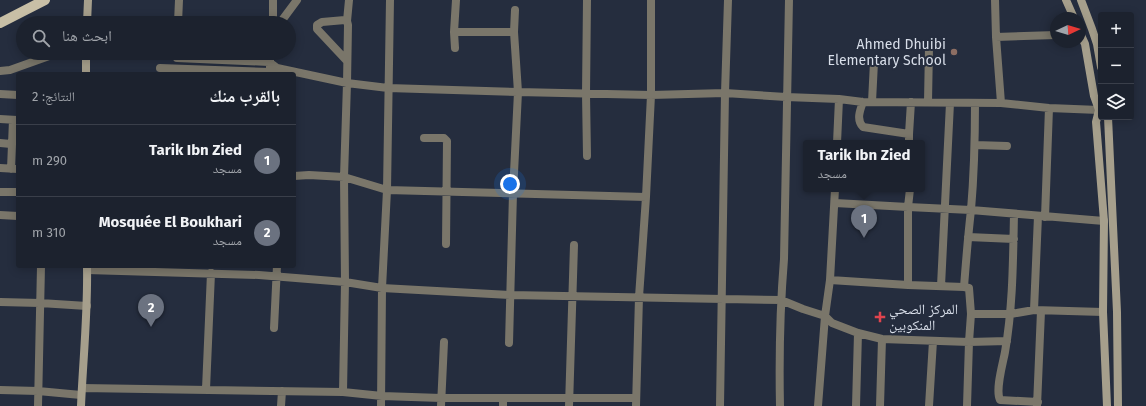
<!DOCTYPE html>
<html lang="ar">
<meta charset="utf-8">
<style>
body{margin:0;font-family:"Fira Sans","Noto Naskh Arabic",sans-serif;background:#252a36;color:#f1f3f6;direction:rtl}
.controls{position:absolute;right:12px;top:12px;display:grid;overflow:hidden;border-radius:4px;box-shadow:0 2px 10px #0003}
.controls button{width:36px;height:36px;display:grid;place-items:center;padding:0;border:0;border-bottom:1px solid #3a3f4a;background:#1c222e;color:#f1f3f6;font:20px sans-serif}
.compass{position:absolute;left:1050px;top:12px;width:36px;height:36px;border-radius:50%;background:#1c222e;box-shadow:0 2px 10px #0003;rotate:86deg}
.you{position:absolute;left:510px;top:184px;width:14px;height:14px;margin:-10px;border:3px solid #fff;border-radius:50%;background:#1a73e8;box-shadow:0 0 0 6px #1a73e833}
.badge{display:grid;place-items:center;width:26px;height:26px;border-radius:50%;background:#a6b1fc;color:#fff;font-size:13px;font-weight:700}
.pin{position:absolute;translate:-50% -33px;filter:drop-shadow(0 1px 2px #0008)}
.pin::after{content:'';position:absolute;top:21px;width:14px;height:12px;background:inherit;clip-path:polygon(0 0,100% 0,50% 100%)}
.popup{position:absolute;left:803px;top:140px;width:122px;height:52px;box-sizing:border-box;display:grid;place-content:center;border-radius:4px;background:#1c222e;filter:drop-shadow(0 1px 3px #0005);font-size:13px;white-space:nowrap;color:#a0a4aa}
.popup b{font-size:15px;color:#f1f3f6}
.popup::after{content:'';position:absolute;left:50%;top:100%;margin-left:-8px;border:8px solid transparent;border-top-color:#1c222e}
.list{margin:0;padding:0;list-style:none}
h2{display:flex;justify-content:space-between;align-items:center;height:52px;margin:0;padding:0 16px;font-size:17px}
h2 small{font-size:13px;font-weight:400;color:#a0a4aa}
.list li{display:grid;grid-template-columns:26px 1fr auto;gap:12px;align-items:center;box-sizing:border-box;height:72px;padding:0 16px;border-top:1px solid #3a3f4a}
.list b{display:block;font-size:15px;white-space:nowrap}
.list p{margin:0;font-size:13px;white-space:nowrap;color:#a0a4aa}
.list em{font-size:13px;font-style:normal;color:#a0a4aa}
.icon{flex:none;width:22px;height:22px;fill:none;stroke:currentColor;stroke-width:2;stroke-linecap:round;stroke-linejoin:round}
.map{position:relative;flex:none;width:1146px;height:406px;overflow:hidden;direction:ltr}
.search{position:absolute;background:#1c222e;box-shadow:0 2px 10px #0003;left:16px;top:16px;width:280px;height:44px;display:flex;align-items:center;gap:10px;box-sizing:border-box;padding:0 14px;border-radius:22px;color:#a0a4aa;font-size:15px}
.panel{position:absolute;background:#1c222e;box-shadow:0 2px 10px #0003;left:16px;top:72px;width:280px;height:196px;border-radius:4px;direction:rtl}
.map>svg:first-child{display:block}
</style>
<div class="map">
<svg width="1146" height="406" viewBox="0 0 1146 406">
<rect width="100%" height="100%" fill="#252d3e"/>
<g fill="none" stroke-linecap="round" stroke-linejoin="round">
<path stroke="#7a766a" stroke-width="8" d="M995 0 996 37 1001 103
M347 21 349 0
M178 23 179 0
M273 23V0
M280 23 297 0
M454 32H514
M996 37 1056 35
M455 48 454 32 456 0
M270 67V53
M160 68 270 72 277 68 269 62 177 58
M277 68 347 83 388 88 518 92 651 95 725 93 786 97 839 99 863 102 1001 103 1049 108 1099 110
M0 71 10 70 52 55
M0 94 18 95
M863 102C860 110 856 120 863 127L909 134
M872 102 874 62
M928 102 929 47
M0 119 17 120
M424 138H444L447 141 446 244
M0 143 11 144
M837 143 839 99
M909 143V134L911 102
M975 145 1007 146
M587 156 586 94 587 0
M0 168 18 169
M11 169 13 120
M294 176 309 175 344 177 387 190 646 197
M0 192H18
M835 203 908 207 971 210 1104 221
M1014 214C1013 260 1013 306 1005 352 1003 363 995 390 1000 400L1038 402
M0 215 18 216
M1045 217 1049 108
M968 237 1014 239
M87 270 259 275 345 282 382 288 510 295 781 300 803 309 825 316 832 323 858 333 882 339 969 342 1007 341
M830 280 908 285 964 287 969 288 971 314 969 342 967 406
M908 285V207L910 189
M941 286 950 103
M964 287C966 261 968 236 971 210 974 175 975 139 975 103
M0 302 40 303 87 306
M1034 310 1038 216
M971 314H1011L1034 310 1103 312
M274 328 277 266
M509 343 513 193 518 92 514 32 515 10
M82 388 343 392 382 396 441 398H636
M206 389 211 273
M0 390 38 391 81 395
M343 392 345 282 344 177 347 83 348 25 347 21 345 20 322 22 317 25V29L347 61
M38 406 41 266
M281 406 282 391
M381 406 382 288 387 190 390 0
M441 406 444 342
M503 406V398
M569 406 574 245
M636 406 639 297 646 197 651 95V0
M720 406 725 93 728 0
M780 406C779 357 780 308 784 259L789 0
M818 406 825 316 830 280 835 189
M856 406 858 333
M880 406 882 339
M929 406 933 341
M1037 406 1041 311"/>
<path stroke="#a69f8c" stroke-width="8" d="M1066 0 1074 18
M1081 0 1092 29 1097 44 1101 67
M87 23 88 0
M1080 33 1085 44 1094 96 1099 110 1096 122 1104 221 1103 312 1107 406
M86 74V53
M1108 117 1117 312 1118 406
M81 406C83 359 88 313 87 266"/>
<path stroke="#c8bfa6" stroke-width="10" d="M0 23 45 0"/>
</g>
<circle fill="#8d6e63" stroke="#252d3e" stroke-width="1.5" cx="954" cy="52" r="4"/>
<path fill="#e0444e" stroke="#252d3e" stroke-width="1.5" d="M878 311h4v4h4v4h-4v4h-4v-4h-4v-4h4z"/>
<g text-anchor="middle" dominant-baseline="central" stroke-width="4" stroke-linejoin="round" paint-order="stroke">
<g font-size="14" fill="#d8dee9" stroke="#252d3e" text-anchor="end">
<text x="946" y="44">Ahmed Dhuibi<tspan x="946" dy="16">Elementary School</tspan></text>
<text x="889" y="309" text-anchor="start">المركز الصحي<tspan x="889" dy="16">المنكوبين</tspan></text>
</g>
</g>
</svg>
<div class="controls">
<button>+</button>
<button>−</button>
<button><svg class="icon" aria-label="layers" viewBox="0 0 24 24"><path d="M12 4l9 5-9 5-9-5zM3 14l9 5 9-5"/></svg></button>
</div>
<svg class="compass" viewBox="-18 -18 36 36"><path d="M0-13l5 13h-10z" fill="#e53935"/><path d="M0 13l5-13h-10z" fill="#a0a4aa"/></svg>
<div class="you"></div>
<div class="pin badge" style="left:864px;top:238px;background:#6b7280">1</div>
<div class="popup"><b>Tarik Ibn Zied</b>مسجد</div>
<div class="pin badge" style="left:151px;top:327px;background:#6b7280">2</div>
<div class="search"><svg class="icon" aria-label="search" viewBox="0 0 24 24"><circle cx="10" cy="10" r="6"/><path d="M15 15l6 6"/></svg>ابحث هنا</div>
<section class="panel">
<h2>بالقرب منك<small>النتائج: 2</small></h2>
<ul class="list">
<li><span class="badge" style="background:#6b7280">1</span><div><b>Tarik Ibn Zied</b><p>مسجد</p></div><em>290 m</em></li>
<li><span class="badge" style="background:#6b7280">2</span><div><b>Mosquée El Boukhari</b><p>مسجد</p></div><em>310 m</em></li>
</ul>
</section>
</div>
